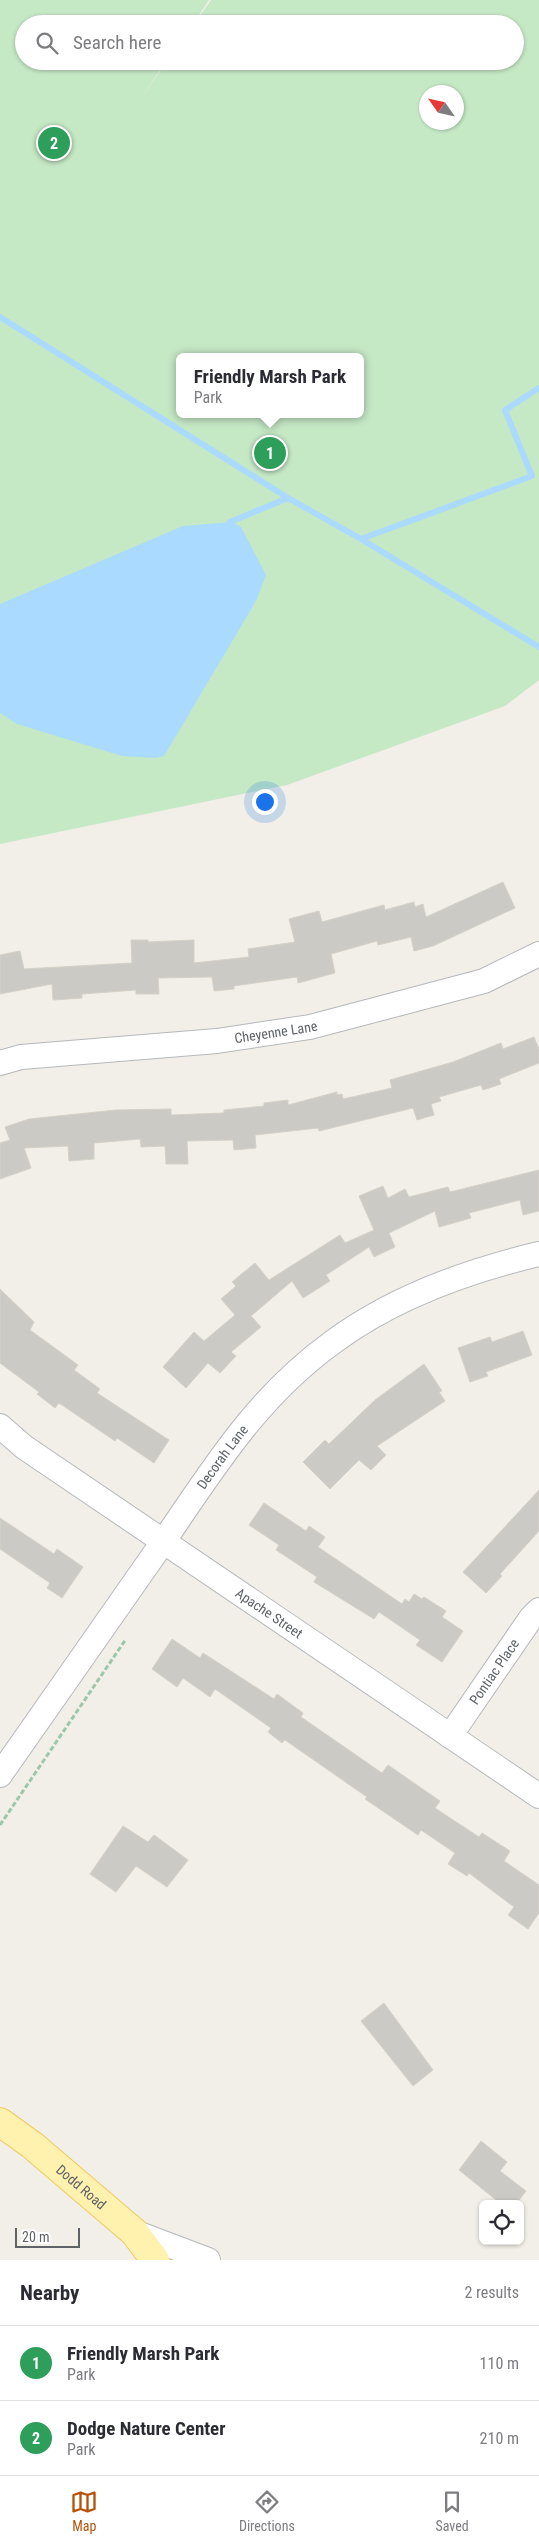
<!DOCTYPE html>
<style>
body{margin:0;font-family:"Roboto Condensed",sans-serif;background:#f7f7f7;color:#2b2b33}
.controls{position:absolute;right:15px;bottom:15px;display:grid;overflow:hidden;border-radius:8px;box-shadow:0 1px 4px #0004}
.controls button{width:45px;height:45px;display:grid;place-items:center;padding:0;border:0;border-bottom:1px solid #e1e1e2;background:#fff;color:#2b2b33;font:25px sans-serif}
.compass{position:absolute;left:419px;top:85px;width:45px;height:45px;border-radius:50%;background:#fff;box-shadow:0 1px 4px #0004;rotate:304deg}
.scale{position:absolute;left:15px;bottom:12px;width:65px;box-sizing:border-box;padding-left:5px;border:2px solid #5f6368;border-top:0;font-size:14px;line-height:18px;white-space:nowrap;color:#5f6368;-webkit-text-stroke:4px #fff;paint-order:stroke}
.you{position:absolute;left:264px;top:801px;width:18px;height:18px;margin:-12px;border:4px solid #fff;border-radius:50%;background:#1a73e8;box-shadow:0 0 0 8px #1a73e833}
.badge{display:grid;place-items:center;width:32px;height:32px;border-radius:50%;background:#b45309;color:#fff;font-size:16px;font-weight:700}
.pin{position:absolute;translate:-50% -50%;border:2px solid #fff;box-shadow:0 1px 5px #0006}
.popup{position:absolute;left:176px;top:353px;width:188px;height:65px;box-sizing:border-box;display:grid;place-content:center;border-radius:8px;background:#fff;filter:drop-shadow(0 1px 4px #0005);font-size:16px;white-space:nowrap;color:#7c7c81}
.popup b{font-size:19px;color:#2b2b33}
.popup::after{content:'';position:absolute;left:50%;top:100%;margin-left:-10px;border:10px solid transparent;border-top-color:#fff}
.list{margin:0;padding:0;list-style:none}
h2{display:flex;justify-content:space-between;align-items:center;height:65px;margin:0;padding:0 20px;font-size:21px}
h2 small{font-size:16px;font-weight:400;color:#7c7c81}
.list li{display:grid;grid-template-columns:32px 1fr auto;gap:15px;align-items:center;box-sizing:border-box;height:75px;padding:0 20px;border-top:1px solid #e1e1e2}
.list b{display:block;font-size:19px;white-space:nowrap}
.list p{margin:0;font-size:16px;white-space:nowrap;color:#7c7c81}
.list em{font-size:16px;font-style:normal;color:#7c7c81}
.icon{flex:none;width:28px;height:28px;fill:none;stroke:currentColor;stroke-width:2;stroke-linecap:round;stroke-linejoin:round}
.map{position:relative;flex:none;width:539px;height:2260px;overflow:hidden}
.search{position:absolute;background:#fff;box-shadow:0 1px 4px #0004;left:15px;right:15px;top:15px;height:55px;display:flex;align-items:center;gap:12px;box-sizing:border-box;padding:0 18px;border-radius:28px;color:#7c7c81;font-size:19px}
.sheet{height:215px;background:#fff}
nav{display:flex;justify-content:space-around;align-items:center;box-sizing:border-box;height:70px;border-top:1px solid #e1e1e2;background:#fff;font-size:14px;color:#7c7c81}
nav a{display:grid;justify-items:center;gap:2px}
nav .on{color:#b45309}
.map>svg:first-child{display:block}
</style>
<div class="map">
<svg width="539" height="2260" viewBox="0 0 539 2260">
<rect width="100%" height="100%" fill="#f1efe8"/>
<path fill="#c5e8c5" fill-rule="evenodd" d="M0 0H209L193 24H24V61H166L138 103 167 61H515V24H194L211 0H539V680L505 706 287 785 0 844ZM426 92H456V122H426ZM180 357H360V414H180Z"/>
<path fill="#aadaff" d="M232 522 241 527 266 575 256 601 164 756 156 758 122 756 17 724 0 713V604L183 526Z"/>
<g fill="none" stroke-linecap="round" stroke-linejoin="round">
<path stroke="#aadaff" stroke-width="6" d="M0 317 288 498 361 539 539 647
M230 522 288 498
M361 539 532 476 505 410 539 388"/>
</g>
<path fill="#cccac5" stroke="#d6d1c6" d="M503 882 515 908 433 946 414 951 411 937 378 945 377 941 331 954 335 973 298 983 297 977 234 986V989L214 991 212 977 158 978 159 994H136V990L82 994V998L53 1000 52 984 0 994V955L20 951 24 969 132 963 131 940H148V942L194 940V963L249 957 248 949 295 942 289 919 319 911 322 922 384 905 385 910 414 902 415 907 423 904 426 917Z
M534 1037 539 1049V1063L499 1079 501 1084 483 1090 481 1085 439 1097 441 1101 431 1104 434 1115 417 1120 413 1108 319 1131 318 1128 255 1135 256 1148 234 1150 233 1140 187 1141 188 1164H166L165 1146 141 1147 140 1139 94 1143V1159L69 1161 68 1146 24 1148 31 1168 0 1179V1143L10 1140 5 1127 29 1119 116 1110 171 1109V1115L224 1113V1110L264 1106V1103L288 1100V1105L337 1092V1095L342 1094 343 1099 392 1088 390 1080 453 1062 501 1043 503 1049Z
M539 1170V1211L523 1215 520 1200 469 1213 471 1218 439 1227 435 1211 389 1233 395 1247 374 1257 369 1247 326 1275 330 1281 303 1298 292 1281 251 1316 261 1327 231 1352 236 1356 220 1373 208 1363 186 1388 163 1367 194 1332 204 1341 235 1315 221 1299 236 1286 232 1282 255 1263 269 1280 340 1235 345 1243 374 1230 359 1196 383 1186 388 1198 405 1189 409 1197 448 1187 450 1192Z
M0 1289 34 1322 30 1330 78 1365 74 1370 100 1389 97 1393 169 1440 154 1463 117 1438 115 1441 59 1403 55 1408 37 1394 39 1392 0 1363Z
M523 1331 532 1355 486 1372 488 1376 470 1382 458 1348 490 1337 492 1342Z
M424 1364 442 1391 439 1392 445 1401 377 1446 386 1455 371 1470 359 1460 330 1489 303 1462 325 1440 329 1444 375 1400Z
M539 1490V1531L500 1574 502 1576 486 1593 463 1572Z
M264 1503 306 1531 309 1526 325 1537 318 1547 402 1604 405 1599 409 1602 414 1594 422 1599 424 1597 446 1611 442 1617 463 1631 442 1662 416 1645 420 1640 379 1612 374 1619 314 1582 317 1577 276 1550 279 1545 249 1525Z
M0 1518 54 1554 57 1549 83 1567 62 1598 47 1588 50 1583 0 1549Z
M172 1639 200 1658 203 1653 274 1699 277 1694 303 1713 301 1717 382 1773 388 1765 440 1801 435 1808 479 1837 482 1833 510 1851 504 1861 539 1885V1913L528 1929 508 1915 514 1907 469 1873 467 1876 448 1864 455 1853 421 1830 418 1835 365 1799 367 1797 285 1740 282 1743 268 1732 271 1728 215 1689 210 1697 183 1678 177 1687 152 1669Z
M123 1826 148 1842 154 1835 188 1860 167 1887 136 1866 116 1892 90 1874Z
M384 2003 433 2070 413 2086 361 2021Z
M481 2141 507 2162 500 2171 526 2191 516 2204H501L459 2170Z"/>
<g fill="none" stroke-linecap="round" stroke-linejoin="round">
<defs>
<g id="minor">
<path id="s1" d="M0 1063 21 1057 217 1041 310 1027 484 981 539 954"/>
<path id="s2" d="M0 1426 24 1447 539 1796"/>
<path id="s3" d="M450 1736 531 1618 539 1610"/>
<path id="s4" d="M0 1775C54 1697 109 1620 163 1542 215 1466 257 1397 333 1342 394 1297 467 1271 539 1254"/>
<path d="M134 2232 208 2260"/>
</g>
<g id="major">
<path id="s5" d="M0 2122 32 2145 134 2232 155 2260"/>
</g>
</defs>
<use href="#minor" stroke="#b5b8bc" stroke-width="26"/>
<use href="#major" stroke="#f2c960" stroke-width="30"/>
<path stroke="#9cc7a9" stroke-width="3" stroke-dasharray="5 2.5" stroke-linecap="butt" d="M0 1825 126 1639"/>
<use href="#minor" stroke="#fff" stroke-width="24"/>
<use href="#major" stroke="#fff2af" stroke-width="28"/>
</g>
<g text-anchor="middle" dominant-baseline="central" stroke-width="5" stroke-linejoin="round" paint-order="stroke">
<g font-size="14" fill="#5f6368" stroke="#fff">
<text stroke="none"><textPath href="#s1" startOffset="278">Cheyenne Lane</textPath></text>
<text stroke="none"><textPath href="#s4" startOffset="388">Decorah Lane</textPath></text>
<text stroke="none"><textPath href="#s2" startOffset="328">Apache Street</textPath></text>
<text stroke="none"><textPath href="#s3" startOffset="78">Pontiac Place</textPath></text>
<text stroke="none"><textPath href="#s5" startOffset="104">Dodd Road</textPath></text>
</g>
</g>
</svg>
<div class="controls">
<button><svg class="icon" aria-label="locate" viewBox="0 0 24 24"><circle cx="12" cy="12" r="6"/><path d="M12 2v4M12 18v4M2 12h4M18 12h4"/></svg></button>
</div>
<svg class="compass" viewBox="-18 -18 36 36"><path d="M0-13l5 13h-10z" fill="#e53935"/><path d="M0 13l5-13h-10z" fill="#7c7c81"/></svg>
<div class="scale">20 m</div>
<div class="you"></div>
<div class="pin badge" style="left:270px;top:453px;background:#2e9e5b">1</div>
<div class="popup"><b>Friendly Marsh Park</b>Park</div>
<div class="pin badge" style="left:54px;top:143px;background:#2e9e5b">2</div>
<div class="search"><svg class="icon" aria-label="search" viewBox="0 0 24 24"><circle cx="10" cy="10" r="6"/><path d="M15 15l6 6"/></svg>Search here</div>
</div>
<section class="sheet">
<h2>Nearby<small>2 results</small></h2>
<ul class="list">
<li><span class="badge" style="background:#2e9e5b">1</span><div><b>Friendly Marsh Park</b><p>Park</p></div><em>110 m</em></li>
<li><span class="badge" style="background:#2e9e5b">2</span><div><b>Dodge Nature Center</b><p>Park</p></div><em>210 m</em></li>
</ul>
</section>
<nav>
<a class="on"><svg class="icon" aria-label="map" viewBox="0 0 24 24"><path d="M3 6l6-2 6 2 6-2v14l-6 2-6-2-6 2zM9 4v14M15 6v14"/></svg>Map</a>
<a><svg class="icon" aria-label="directions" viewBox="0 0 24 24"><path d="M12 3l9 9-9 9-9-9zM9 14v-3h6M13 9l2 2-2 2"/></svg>Directions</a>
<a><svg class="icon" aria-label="saved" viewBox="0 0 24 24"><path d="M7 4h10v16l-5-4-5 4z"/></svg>Saved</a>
</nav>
